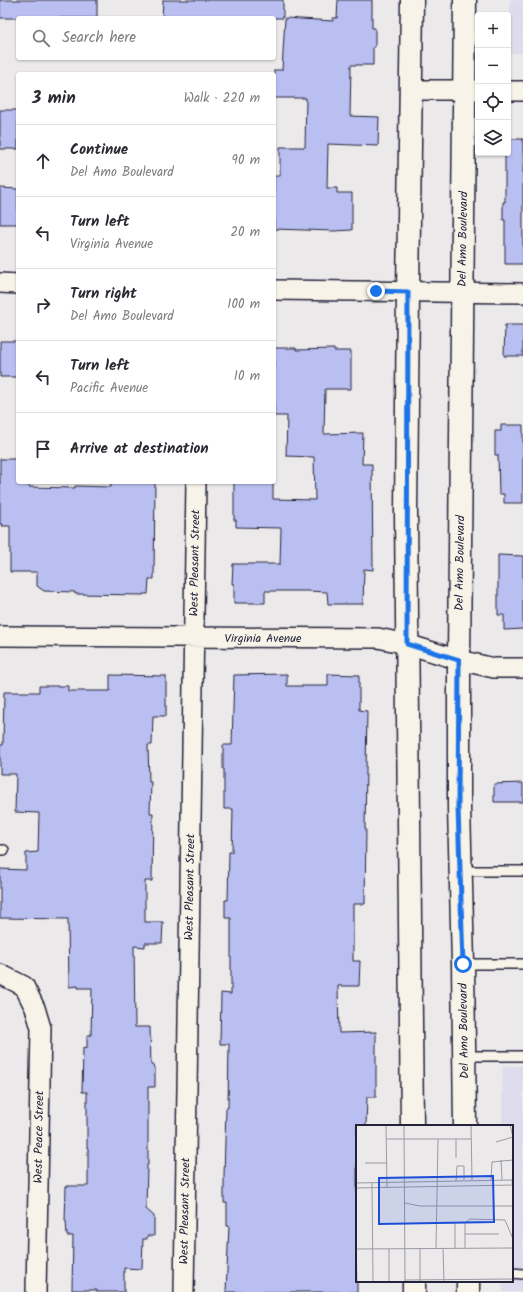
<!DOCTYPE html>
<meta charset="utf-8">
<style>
body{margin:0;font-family:Kalam,sans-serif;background:#f2f2f3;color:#2b2b33}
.controls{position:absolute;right:12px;top:12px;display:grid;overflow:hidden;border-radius:4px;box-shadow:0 1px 3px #0004}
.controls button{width:36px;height:36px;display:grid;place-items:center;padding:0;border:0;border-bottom:1px solid #e1e1e2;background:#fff;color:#2b2b33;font:20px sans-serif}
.stop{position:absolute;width:12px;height:12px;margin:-9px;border:3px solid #1a73e8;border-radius:50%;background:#fff}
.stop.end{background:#1a73e8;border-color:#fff;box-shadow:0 1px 4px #0008}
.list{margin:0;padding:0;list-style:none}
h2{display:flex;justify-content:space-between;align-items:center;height:52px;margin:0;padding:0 16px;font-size:17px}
h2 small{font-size:13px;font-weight:400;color:#7c7c81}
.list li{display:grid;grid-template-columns:26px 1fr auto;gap:12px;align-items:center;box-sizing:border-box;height:72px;padding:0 16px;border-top:1px solid #e1e1e2}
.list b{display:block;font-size:15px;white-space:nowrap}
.list p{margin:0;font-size:13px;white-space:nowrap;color:#7c7c81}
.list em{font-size:13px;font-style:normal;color:#7c7c81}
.icon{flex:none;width:22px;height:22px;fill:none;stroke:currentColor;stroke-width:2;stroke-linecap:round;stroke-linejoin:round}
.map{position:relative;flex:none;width:523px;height:1292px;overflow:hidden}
.search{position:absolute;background:#fff;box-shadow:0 1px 3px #0004;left:16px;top:16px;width:260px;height:44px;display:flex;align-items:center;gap:10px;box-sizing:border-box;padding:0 14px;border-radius:4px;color:#7c7c81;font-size:15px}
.panel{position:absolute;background:#fff;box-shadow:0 1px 3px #0004;left:16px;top:72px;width:260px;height:412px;border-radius:4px}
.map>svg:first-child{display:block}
</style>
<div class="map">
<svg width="523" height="1292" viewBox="0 0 523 1292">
<rect width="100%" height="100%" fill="#ebe9ea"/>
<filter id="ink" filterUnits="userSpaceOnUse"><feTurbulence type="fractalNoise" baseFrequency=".025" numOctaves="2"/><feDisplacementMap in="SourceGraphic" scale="8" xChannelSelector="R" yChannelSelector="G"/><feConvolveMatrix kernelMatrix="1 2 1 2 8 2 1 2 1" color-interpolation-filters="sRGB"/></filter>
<g filter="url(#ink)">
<path fill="#dcdcec" d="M510 0H523V53H510Z
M503 1066H523V1292H503L502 1281H512V1126H502Z"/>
<path fill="#b9bff1" stroke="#22223b" d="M0 0H97V18H0Z
M163 0H283V18H162Z
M338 0H372V28H375V47H373V65H351L350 116 379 117 378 146 328 144 327 188H337V193H352V230L334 231 274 229V176H280V147H305L306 98H274V70H282L285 18 333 21V18H337Z
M0 110H18V149H0Z
M508 139H523V264H505V220H503V202H505V153H508Z
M0 188 18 189V224H0Z
M505 325H523V356H504Z
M0 341H18V377H0Z
M274 348H296V350L334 349V351H351V389H325L324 434 363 433 362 464H372L373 570 364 569 363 604H328L327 592 307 591H265V603H234V584H232L233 564H280L281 528 236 527V520H234V482H273V499L315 500 314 457 286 456 287 416H274Z
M501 425H523V503H504V494H499L498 455H495V431H501Z
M0 459H18V482H29V487L75 488V486L111 487V482H155L154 579H149L148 594H143V595L75 594V592L44 591 37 586V572H10V526H2L3 524H0Z
M498 555 523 556V629L504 630V615H498Z
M287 674V686H328V674L359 675V710L367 711 365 829H366L365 904H353V961H360L359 986H338L339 1033 376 1032V1097H367L366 1126H357V1292H226L229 1226H227V1203H224V1175L226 1108H228L229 1044H220L221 993 231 994V918H225V900H228L229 852H232L233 809H224V769H223V745H232L234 675Z
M110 675 166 676V716H153L152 745H148L149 782H151L150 813H153L152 881H145V922H163L162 943H145V947L134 946 135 1027H150L151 1065H154L153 1067H155V1087H148V1165H147L146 1209 154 1216V1236H147V1239H143L142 1269 124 1268V1292H97V1290H72L73 1236H67L66 1221H65L66 1186H88V1148H87V1092H82L83 1047 87 1048V1035H91L92 988H78V986L69 987 68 919 0 918V869L26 870V853L38 852 39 813 15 812 16 774H0V745H3L4 692H39V686H68V691H110Z
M523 783V802H494V784Z"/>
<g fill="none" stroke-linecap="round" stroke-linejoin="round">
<defs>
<path id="lane" d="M0 850H4
M460 871H523
M463 964H523
M464 1056H523
M512 1273 523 1274"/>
<path id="street" d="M411 90H478
M508 91H523
M0 283 18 284
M274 290 523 293
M0 636 378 638 407 644 459 660 494 668H523
M0 974 24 986 35 1008 41 1028 36 1292
M184 1292 196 482"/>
<path id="primary" d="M412 0 408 292 406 513 412 1126
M465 0 459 660V807L463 964 465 1126
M414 1281V1292
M468 1281V1292"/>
</defs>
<use href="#lane" stroke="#22223b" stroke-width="12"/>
<use href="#street" stroke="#22223b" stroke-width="22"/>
<use href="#primary" stroke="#22223b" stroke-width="25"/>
<use href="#lane" stroke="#f7f3e8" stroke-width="9"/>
<use href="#street" stroke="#f7f3e8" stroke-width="19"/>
<use href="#primary" stroke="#f7f3e8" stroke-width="22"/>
</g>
</g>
<g fill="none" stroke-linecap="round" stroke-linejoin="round" filter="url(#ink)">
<path stroke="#1a73e8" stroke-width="5" d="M376 291 408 292 407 644 459 660 458 807 463 964"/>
</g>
<g text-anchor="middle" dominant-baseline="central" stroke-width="3" stroke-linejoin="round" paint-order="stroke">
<g font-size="12" fill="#22223b" stroke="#f7f3e8">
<text transform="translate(463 239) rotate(-89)">Del Amo Boulevard</text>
<text transform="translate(195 563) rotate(-89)">West Pleasant Street</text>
<text transform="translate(460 563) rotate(-89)">Del Amo Boulevard</text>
<text x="263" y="638">Virginia Avenue</text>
<text transform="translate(190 887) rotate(-89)">West Pleasant Street</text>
<text transform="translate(464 1031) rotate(-91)">Del Amo Boulevard</text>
<text transform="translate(39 1137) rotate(-89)">West Peace Street</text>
<text transform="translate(185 1211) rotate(-89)">West Pleasant Street</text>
</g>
</g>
<g transform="translate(356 1125)">
<rect width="157" height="157" fill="#ebe9ea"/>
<path fill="none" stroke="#9b99a4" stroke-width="1" d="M30 0 31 63M48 0 49 157M115 0 116 55M154 0 157 12M31 14H115M100 14V33M140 17 157 12M145 35 146 55M9 38H31M156 55 157 68M100 56 101 41H108V55M135 56 136 37 157 35M0 58 157 55M16 58 17 157M0 63 157 60M49 78 64 81H157M99 97V123M109 109H143M0 112 1 157M80 123 82 14M109 123V98L114 94 149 95 157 114M0 124 157 123M33 124V157M87 124 88 157M49 155 157 154M64 157V123"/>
<path fill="#1d4ed8" fill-opacity="0.15" stroke="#1d4ed8" stroke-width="2" d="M137 51 138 97 23 99V53Z"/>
<rect width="157" height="157" fill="none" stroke="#22223b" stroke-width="2"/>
</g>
</svg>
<div class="controls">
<button>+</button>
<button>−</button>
<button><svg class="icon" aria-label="locate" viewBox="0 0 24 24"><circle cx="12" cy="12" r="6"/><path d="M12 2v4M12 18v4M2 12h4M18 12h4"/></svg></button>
<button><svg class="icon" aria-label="layers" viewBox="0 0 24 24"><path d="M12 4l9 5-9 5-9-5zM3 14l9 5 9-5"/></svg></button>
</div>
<div class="stop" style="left:463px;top:964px"></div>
<div class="stop end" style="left:376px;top:291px"></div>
<div class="search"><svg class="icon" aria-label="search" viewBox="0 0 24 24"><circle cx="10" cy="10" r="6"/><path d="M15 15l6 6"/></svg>Search here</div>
<section class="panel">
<h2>3 min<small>Walk · 220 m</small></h2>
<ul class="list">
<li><svg class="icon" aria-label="ahead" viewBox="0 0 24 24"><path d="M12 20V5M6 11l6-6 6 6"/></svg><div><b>Continue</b><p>Del Amo Boulevard</p></div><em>90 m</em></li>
<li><svg class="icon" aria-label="left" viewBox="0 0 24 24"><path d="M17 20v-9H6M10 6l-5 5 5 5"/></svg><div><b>Turn left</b><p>Virginia Avenue</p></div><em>20 m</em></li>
<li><svg class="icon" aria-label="right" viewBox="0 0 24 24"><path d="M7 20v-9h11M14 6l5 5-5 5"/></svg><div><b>Turn right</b><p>Del Amo Boulevard</p></div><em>100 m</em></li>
<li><svg class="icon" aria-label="left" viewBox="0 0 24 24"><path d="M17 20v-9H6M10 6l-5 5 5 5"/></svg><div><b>Turn left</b><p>Pacific Avenue</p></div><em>10 m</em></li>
<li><svg class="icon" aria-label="arrive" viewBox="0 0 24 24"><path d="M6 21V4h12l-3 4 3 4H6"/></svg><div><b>Arrive at destination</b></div></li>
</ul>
</section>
</div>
